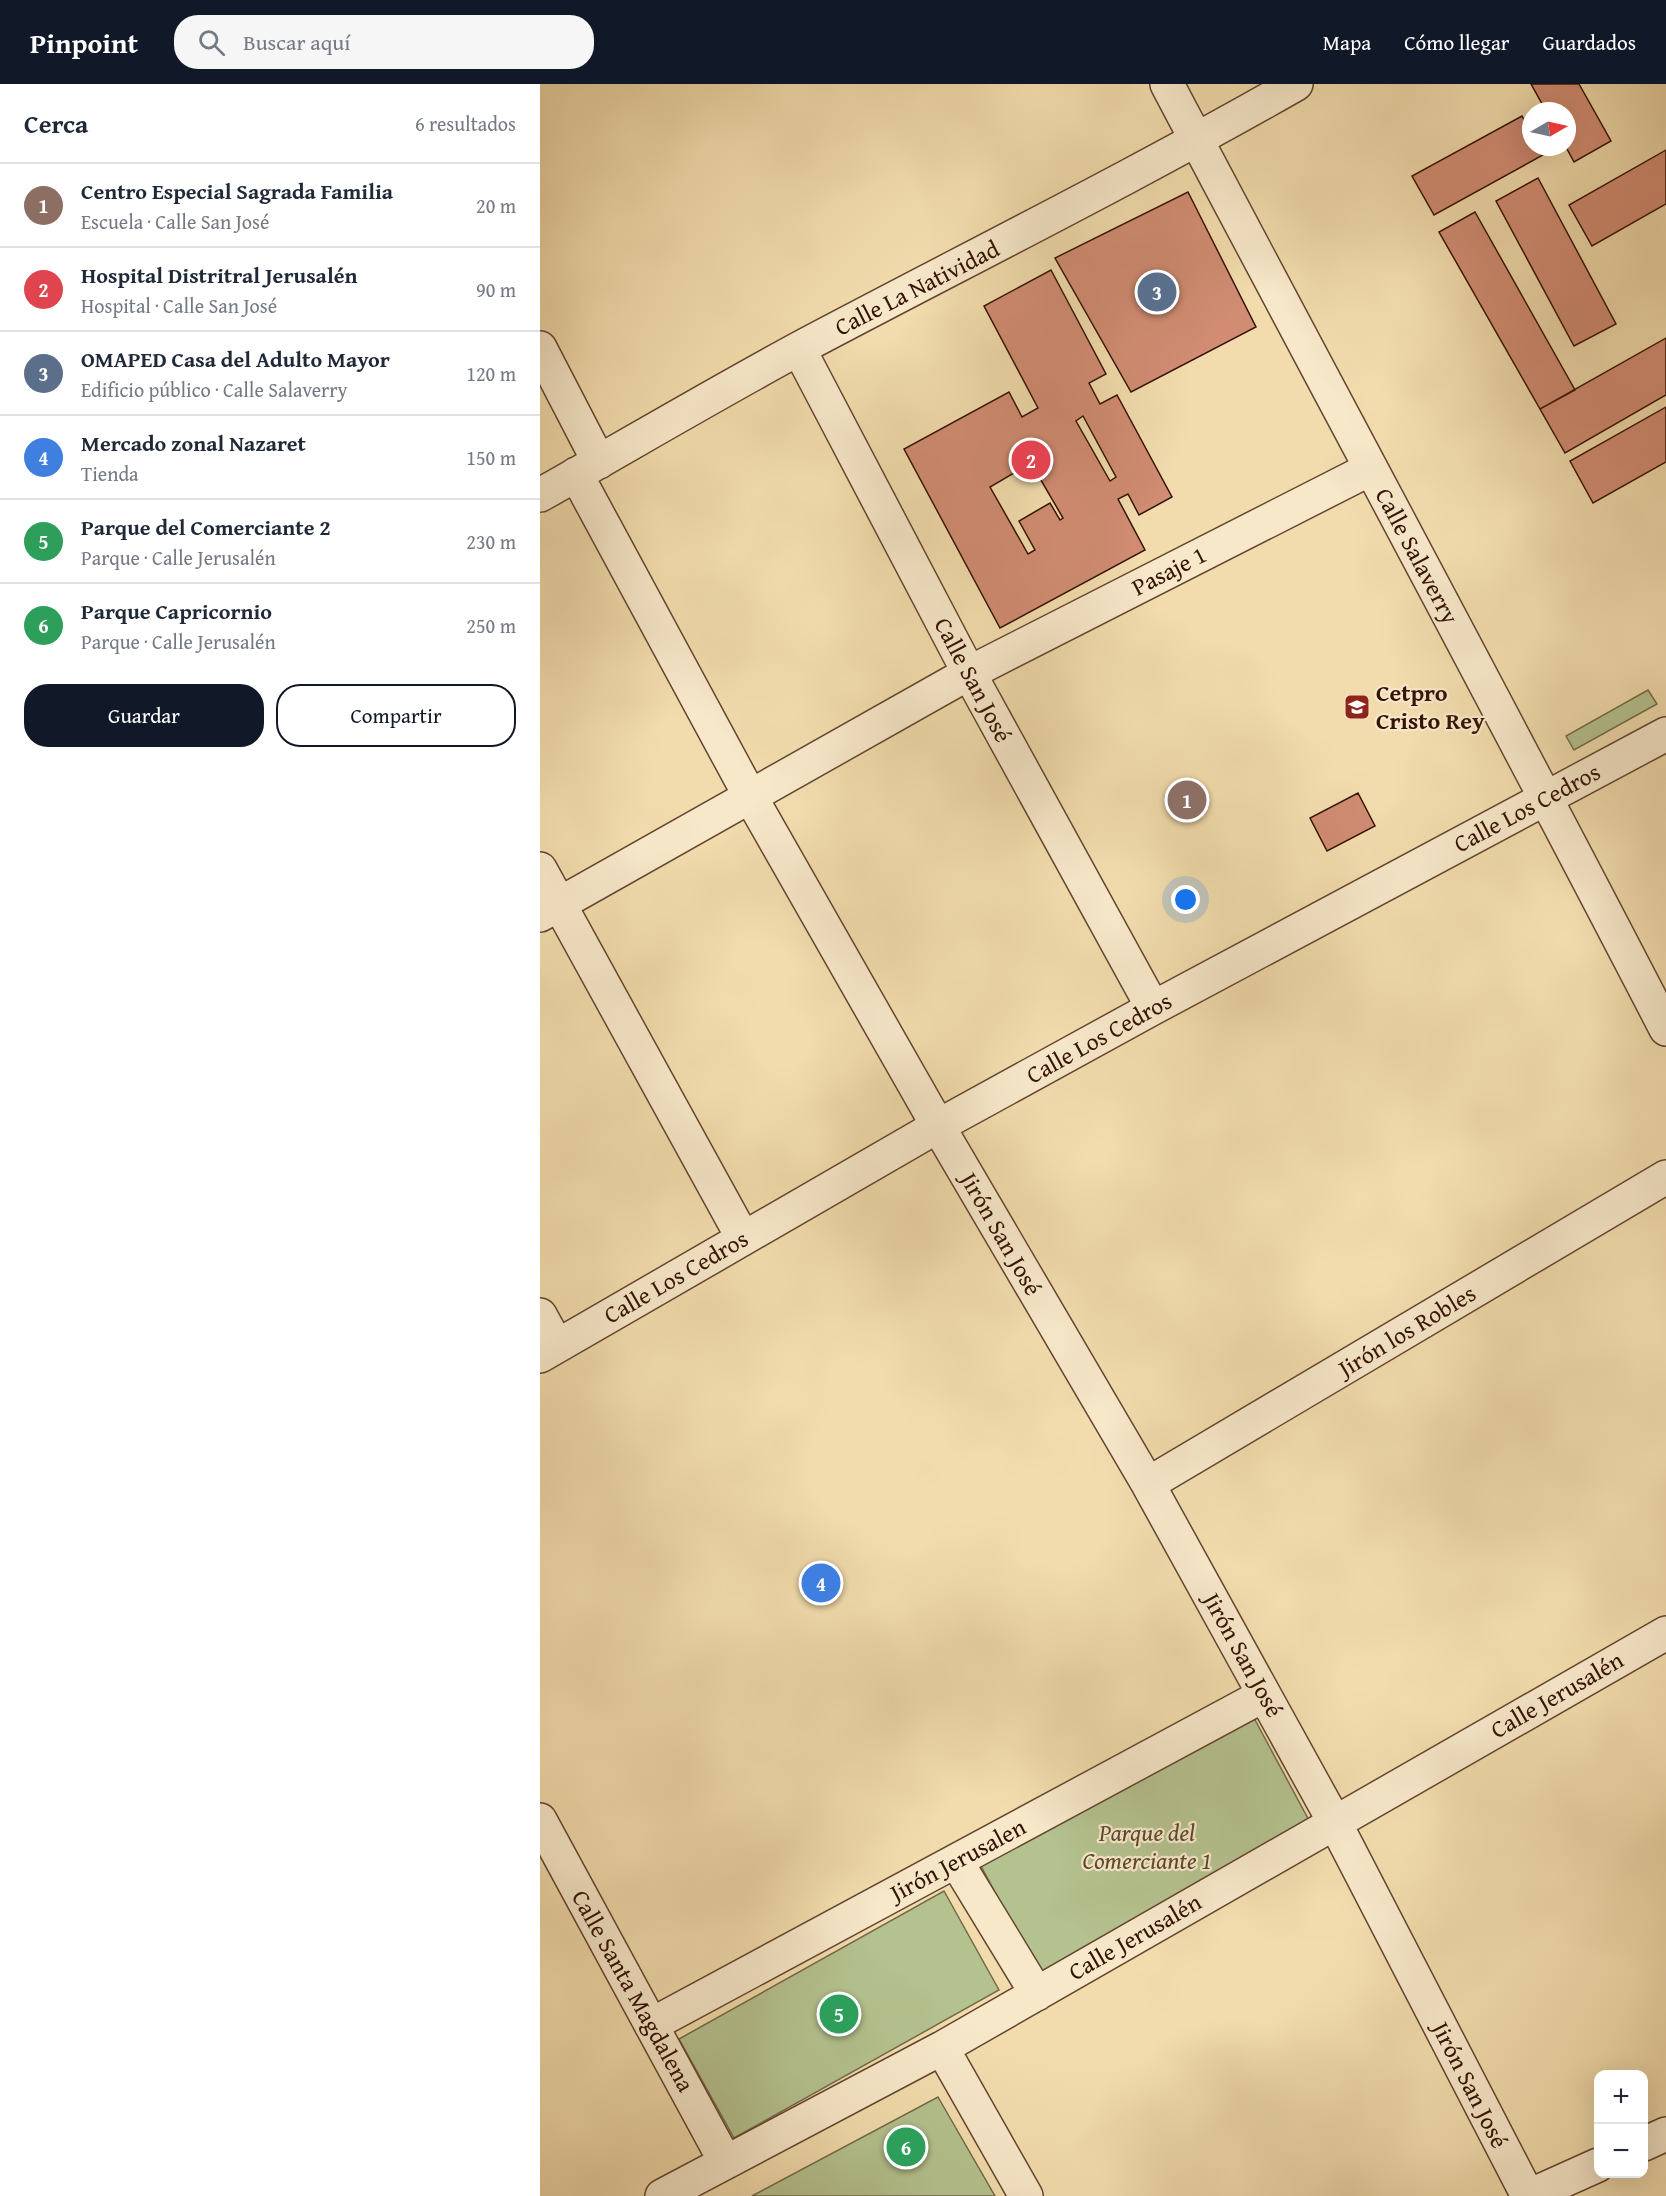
<!DOCTYPE html>
<html lang="es">
<head>
<meta charset="utf-8">
<style>
  :root { --surface:#fff; --page:#f6f6f7; --text:#1f2937; --muted:#747a83; --line:#e0e1e3; --accent:#111827 }
  body { margin:0; font-family:"Gentium Book Plus",serif; background:var(--page); color:var(--text) }
  .controls { position:absolute; right:18px; bottom:18px; display:grid; overflow:hidden; border-radius:12px; box-shadow:0 6px 24px #0002 }
  .controls button { width:54px; height:54px; display:grid; place-items:center; padding:0; border:0; border-bottom:2px solid var(--line); background:var(--surface); color:var(--text); font:30px sans-serif }
  .compass { position:absolute; left:982px; top:18px; width:54px; height:54px; border-radius:50%; background:var(--surface); box-shadow:0 6px 24px #0002; rotate:81deg }
  .you { position:absolute; left:646px; top:816px; width:21px; height:21px; margin:-15px; border:4px solid #fff; border-radius:50%; background:#1a73e8; box-shadow:0 0 0 9px #1a73e833 }
  .badge { display:grid; place-items:center; width:39px; height:39px; border-radius:50%; background:var(--accent); color:#fff; font-size:20px; font-weight:700 }
  .pin { position:absolute; translate:-50% -50%; border:3px solid #fff; box-shadow:0 2px 6px #0006 }
  .list { margin:0; padding:0; list-style:none }
  h2 { display:flex; justify-content:space-between; align-items:center; height:78px; margin:0; padding:0 24px; font-size:26px }
  h2 small { font-size:20px; font-weight:400; color:var(--muted) }
  .list li { display:grid; grid-template-columns:39px 1fr auto; gap:18px; align-items:center; box-sizing:border-box; height:84px; padding:0 24px; border-top:2px solid var(--line) }
  .list b { display:block; font-size:22px; white-space:nowrap }
  .list p { margin:0; font-size:20px; white-space:nowrap; color:var(--muted) }
  .list em { font-size:20px; font-style:normal; color:var(--muted) }
  .actions { display:flex; gap:12px; padding:18px 24px }
  .actions a { flex:1; padding:14px 0; border:2px solid var(--accent); border-radius:24px; text-align:center; font-size:21px; color:var(--accent) }
  .actions .main { background:var(--accent); color:#fff }
  .icon { flex:none; width:33px; height:33px; fill:none; stroke:currentColor; stroke-width:2; stroke-linecap:round; stroke-linejoin:round }
  .map { position:relative; flex:none; width:1126px; height:2112px; overflow:hidden }
  header { display:flex; align-items:center; gap:36px; box-sizing:border-box; height:84px; padding:0 30px; background:var(--accent); color:#fff }
  header strong { font-size:28px }
  nav { display:flex; gap:33px; margin-inline-start:auto; font-size:21px }
  .search { width:420px; height:54px; background:var(--page); display:flex; align-items:center; gap:15px; box-sizing:border-box; padding:0 21px; border-radius:24px; color:var(--muted); font-size:22px }
  main { display:flex }
  aside { flex:1; background:var(--surface) }
  .map>svg:first-child { display:block }
</style>
</head>
<body>
<header>
<strong>Pinpoint</strong>
<div class="search"><svg class="icon" aria-label="search" viewBox="0 0 24 24"><circle cx="10" cy="10" r="6"/><path d="M15 15l6 6"/></svg>Buscar aquí</div>
<nav><a>Mapa</a><a>Cómo llegar</a><a>Guardados</a></nav>
</header>
<main>
<aside>
<h2>Cerca<small>6 resultados</small></h2>
<ul class="list">
<li><span class="badge" style="background:#8d6e63">1</span><div><b>Centro Especial Sagrada Familia</b><p>Escuela · Calle San José</p></div><em>20 m</em></li>
<li><span class="badge" style="background:#e0444e">2</span><div><b>Hospital Distritral Jerusalén</b><p>Hospital · Calle San José</p></div><em>90 m</em></li>
<li><span class="badge" style="background:#5c6f8a">3</span><div><b>OMAPED Casa del Adulto Mayor</b><p>Edificio público · Calle Salaverry</p></div><em>120 m</em></li>
<li><span class="badge" style="background:#3f7fe0">4</span><div><b>Mercado zonal Nazaret</b><p>Tienda</p></div><em>150 m</em></li>
<li><span class="badge" style="background:#2e9e5b">5</span><div><b>Parque del Comerciante 2</b><p>Parque · Calle Jerusalén</p></div><em>230 m</em></li>
<li><span class="badge" style="background:#2e9e5b">6</span><div><b>Parque Capricornio</b><p>Parque · Calle Jerusalén</p></div><em>250 m</em></li>
</ul>
<div class="actions"><a class="main">Guardar</a><a>Compartir</a></div>
</aside>
<div class="map">
<svg width="1126" height="2112" viewBox="0 0 1126 2112">
  <rect width="100%" height="100%" fill="#f2dcad"/>
  <filter id="stains"><feTurbulence type="fractalNoise" baseFrequency=".00333" numOctaves="4"/><feColorMatrix values="0 0 0 0 .2 0 0 0 0 .09 0 0 0 0 .02 0 0 0 .5 -.17"/></filter>
  <radialGradient id="worn" r=".72"><stop offset=".6" stop-color="#630" stop-opacity="0"/><stop offset="1" stop-color="#630" stop-opacity=".3"/></radialGradient>
  <path fill="#b4c28f" stroke="#746a4a" stroke-width="1.5" d="M1108 606 1117 620 1034 666 1026 652Z
    M714 1634 772 1742 499 1891 441 1782Z
    M404 1807 459 1906 194 2054 139 1955Z
    M398 2013 455 2112H212Z"/>
  <path fill="#d18c73" stroke="#341305" stroke-width="1.5" fill-rule="evenodd" d="M991 0H1039L1071 57 1034 78 1026 63 1027 27H1006Z
    M982 32 991 49V63H999L1003 71 894 131 872 92Z
    M1126 66V120L1052 162 1029 121Z
    M998 94 1076 240 1034 262 956 117Z
    M648 108 716 243 591 308 515 174Z
    M935 128 1035 306 1000 325 899 148Z
    M511 186 566 290 549 299 560 320 577 311 632 413 599 431 588 410 578 415 605 466 460 544 364 365 469 308 482 333 498 324 444 222ZM543 332 576 393 570 397 536 337ZM491 379 523 434 520 436 510 419 479 437 495 466 488 470 450 403Z
    M1126 254V311L1025 369 1000 325Z
    M1126 323V378L1053 419 1030 377Z
    M818 709 835 742 787 767 770 734Z"/>
  <g fill="none" stroke-linecap="round" stroke-linejoin="round">
    <g stroke="#64452f" stroke-width="36">
      <path id="minor" d="M627 0C793 315 963 629 1126 945
        M0 264 59 378
        M259 265 429 589 613 924
        M36 390 210 712 398 1042 608 1400 795 1739 988 2112
        M0 411C87 362 173 311 260 264 426 176 593 93 756 0
        M0 785 203 1154
        M0 831 429 589 830 385
        M0 1231 17 1262
        M0 1272 398 1042 613 924 1126 650
        M608 1400 1126 1093
        M0 1736 185 2077
        M416 1777 497 1910
        M111 1941 724 1611
        M402 1964 486 2112
        M1104 2060 1126 2050
        M122 2112 402 1964 1126 1549
        M989 2112 1058 2081"/>
    </g>
    <use href="#minor" stroke="#f7e8ca" stroke-width="33"/>
  </g>
  <defs>
    <g id="university-square" transform="scale(1.35)"><rect x="-9" y="-9" width="18" height="18" rx="4" fill="#8f2418" stroke="#f7e8ca"/><path d="M0-5L7-2L0 1L-7-2ZM-4 1L0 2.5L4 1V4Q0 6-4 4Z" fill="#fff"/></g>
  </defs>
  <g fill-rule="evenodd">
    <use href="#university-square" x="817" y="623"/>
  </g>
  <g text-anchor="middle" stroke-width="4.5" stroke-linejoin="round" paint-order="stroke">
    <g font-size="24" fill="#341305" stroke="#f7e8ca">
      <text transform="translate(377 204) rotate(-27)" y="8">Calle La Natividad</text>
      <text transform="translate(877 472) rotate(62)" y="8">Calle Salaverry</text>
      <text transform="translate(629 487) rotate(-27)" y="8">Pasaje 1</text>
      <text transform="translate(433 596) rotate(62)" y="8">Calle San José</text>
      <text transform="translate(987 724) rotate(-28)" y="8">Calle Los Cedros</text>
      <text transform="translate(559 954) rotate(-29)" y="8">Calle Los Cedros</text>
      <text transform="translate(461 1150) rotate(60)" y="8">Jirón San José</text>
      <text transform="translate(136 1193) rotate(-30)" y="8">Calle Los Cedros</text>
      <text transform="translate(867 1247) rotate(-31)" y="8">Jirón los Robles</text>
      <text transform="translate(703 1571) rotate(61)" y="8">Jirón San José</text>
      <text transform="translate(1017 1611) rotate(-30)" y="8">Calle Jerusalén</text>
      <text transform="translate(418 1776) rotate(-28)" y="8">Jirón Jerusalen</text>
      <text transform="translate(595 1853) rotate(-30)" y="8">Calle Jerusalén</text>
      <text transform="translate(93 1907) rotate(61)" y="8">Calle Santa Magdalena</text>
      <text transform="translate(930 2001) rotate(63)" y="8">Jirón San José</text>
    </g>
    <g font-size="24" font-weight="bold" fill="#341305" stroke="#f7e8ca" text-anchor="start">
      <text x="836" y="617">Cetpro<tspan x="836" dy="28">Cristo Rey</tspan></text>
    </g>
    <g font-size="24" font-style="italic" fill="#5a482e" stroke="#f7e8ca">
      <text x="607" y="1757">Parque del<tspan x="607" dy="28">Comerciante 1</tspan></text>
    </g>
  </g>
  <rect width="100%" height="100%" filter="url(#stains)"/>
  <rect width="100%" height="100%" fill="url(#worn)"/>
</svg>
<div class="controls">
<button>+</button>
<button>−</button>
</div>
<svg class="compass" viewBox="-18 -18 36 36"><path d="M0-13l5 13h-10z" fill="#e53935"/><path d="M0 13l5-13h-10z" fill="#747a83"/></svg>
<div class="you"></div>
<div class="pin badge" style="left:647px;top:716px;background:#8d6e63">1</div>
<div class="pin badge" style="left:491px;top:376px;background:#e0444e">2</div>
<div class="pin badge" style="left:617px;top:208px;background:#5c6f8a">3</div>
<div class="pin badge" style="left:281px;top:1499px;background:#3f7fe0">4</div>
<div class="pin badge" style="left:299px;top:1930px;background:#2e9e5b">5</div>
<div class="pin badge" style="left:366px;top:2063px;background:#2e9e5b">6</div>
</div>
</main>
</body>
</html>
